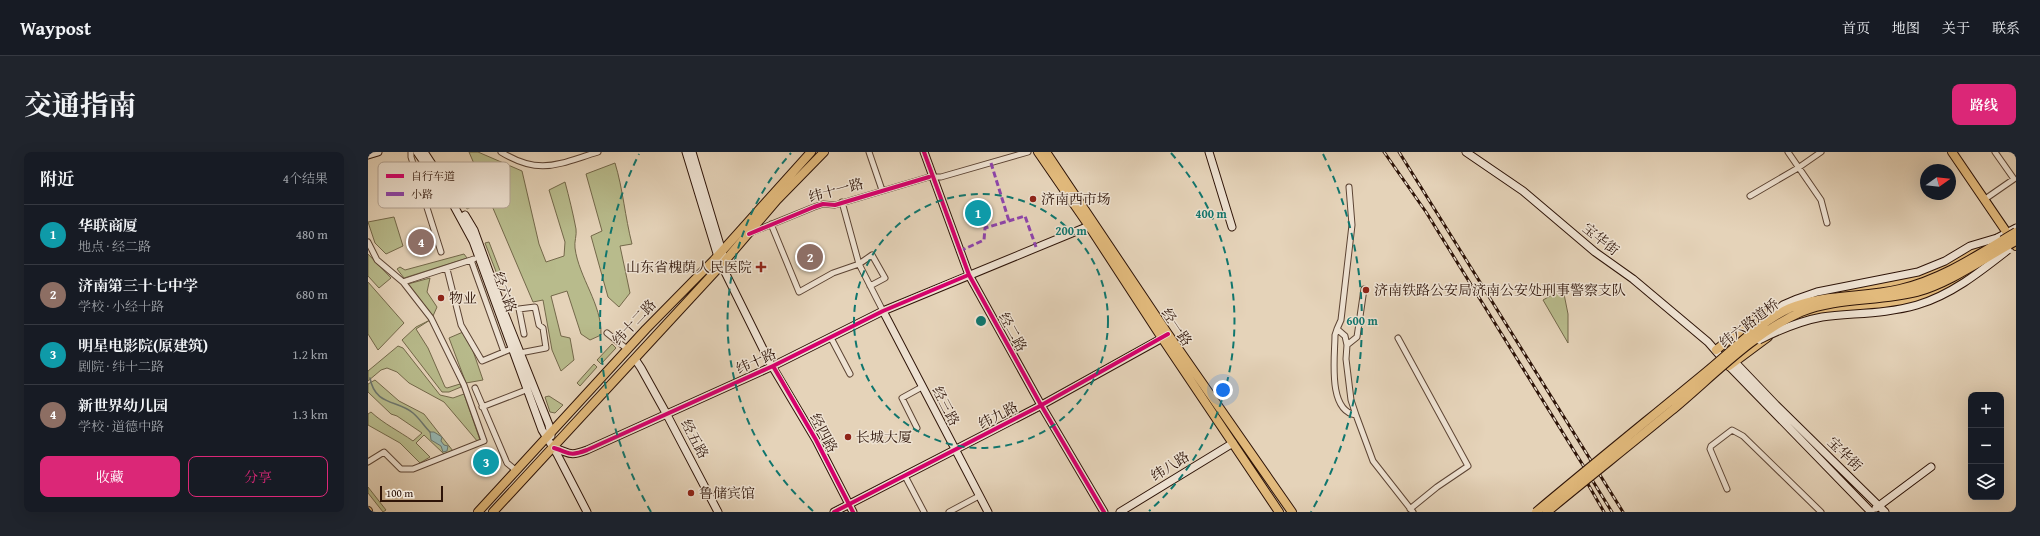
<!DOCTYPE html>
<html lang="zh">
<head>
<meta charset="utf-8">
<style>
  :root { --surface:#171b24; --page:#20242c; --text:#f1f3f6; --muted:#9ea1a6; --line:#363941; --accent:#db2777 }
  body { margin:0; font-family:"Gentium Book Plus","Noto Serif SC",serif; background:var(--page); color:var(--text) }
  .controls { position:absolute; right:12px; bottom:12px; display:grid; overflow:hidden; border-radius:8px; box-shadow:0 4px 16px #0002 }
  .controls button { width:36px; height:36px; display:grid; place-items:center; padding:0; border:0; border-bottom:1px solid var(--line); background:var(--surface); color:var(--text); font:20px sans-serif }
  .compass { position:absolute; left:1552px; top:12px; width:36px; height:36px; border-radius:50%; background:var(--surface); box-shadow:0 4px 16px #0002; rotate:75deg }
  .scale { position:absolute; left:12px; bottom:10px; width:63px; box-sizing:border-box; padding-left:4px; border:2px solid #2e1408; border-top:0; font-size:11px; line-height:14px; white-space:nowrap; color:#2e1408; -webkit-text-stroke:3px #eee2d2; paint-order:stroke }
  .you { position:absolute; left:855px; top:238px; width:14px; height:14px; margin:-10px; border:3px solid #fff; border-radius:50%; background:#1a73e8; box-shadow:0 0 0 6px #1a73e833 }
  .badge { display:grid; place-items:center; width:26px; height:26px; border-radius:50%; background:var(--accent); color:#fff; font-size:13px; font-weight:700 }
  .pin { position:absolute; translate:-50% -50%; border:2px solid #fff; box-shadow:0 1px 4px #0006 }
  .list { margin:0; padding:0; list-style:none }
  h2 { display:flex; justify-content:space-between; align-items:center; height:52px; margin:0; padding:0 16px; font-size:17px }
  h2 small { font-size:13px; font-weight:400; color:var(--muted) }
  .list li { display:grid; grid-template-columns:26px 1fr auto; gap:12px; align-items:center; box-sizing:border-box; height:60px; padding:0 16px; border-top:1px solid var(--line) }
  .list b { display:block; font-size:15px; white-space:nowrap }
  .list p { margin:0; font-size:13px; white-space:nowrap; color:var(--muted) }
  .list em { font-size:13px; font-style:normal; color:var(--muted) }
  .actions { display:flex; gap:8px; padding:12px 16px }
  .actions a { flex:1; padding:9px 0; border:1px solid var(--accent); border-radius:8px; text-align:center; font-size:14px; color:var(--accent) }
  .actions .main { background:var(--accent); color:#fff }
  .icon { flex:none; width:22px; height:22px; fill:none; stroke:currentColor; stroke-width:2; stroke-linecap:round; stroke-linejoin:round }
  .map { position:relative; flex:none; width:1648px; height:360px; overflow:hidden; border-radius:8px }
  header { display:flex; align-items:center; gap:24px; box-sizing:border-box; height:56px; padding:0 20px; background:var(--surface); border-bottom:1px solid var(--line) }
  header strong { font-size:19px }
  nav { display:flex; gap:22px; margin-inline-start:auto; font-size:14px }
  .intro { display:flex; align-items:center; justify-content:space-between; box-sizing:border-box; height:96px; padding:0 24px }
  h1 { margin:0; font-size:28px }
  .button { padding:10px 18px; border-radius:8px; background:var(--accent); color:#fff; font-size:14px; font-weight:700 }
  main { display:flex; gap:24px; padding:0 24px }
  aside { flex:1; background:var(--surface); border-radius:8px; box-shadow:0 4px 16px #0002 }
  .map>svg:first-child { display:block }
</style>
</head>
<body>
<header>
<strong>Waypost</strong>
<nav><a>首页</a><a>地图</a><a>关于</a><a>联系</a></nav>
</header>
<div class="intro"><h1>交通指南</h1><a class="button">路线</a></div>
<main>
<aside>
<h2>附近<small>4个结果</small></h2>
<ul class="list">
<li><span class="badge" style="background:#0f9aa8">1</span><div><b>华联商厦</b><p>地点 · 经二路</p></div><em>480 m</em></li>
<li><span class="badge" style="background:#8d6e63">2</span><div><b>济南第三十七中学</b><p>学校 · 小经十路</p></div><em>680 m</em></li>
<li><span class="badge" style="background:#0f9aa8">3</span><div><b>明星电影院(原建筑)</b><p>剧院 · 纬十二路</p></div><em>1.2 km</em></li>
<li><span class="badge" style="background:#8d6e63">4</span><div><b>新世界幼儿园</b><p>学校 · 道德中路</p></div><em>1.3 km</em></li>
</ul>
<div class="actions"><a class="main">收藏</a><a>分享</a></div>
</aside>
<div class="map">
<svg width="1648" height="360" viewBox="0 0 1648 360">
  <rect width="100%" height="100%" fill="#e5d3b9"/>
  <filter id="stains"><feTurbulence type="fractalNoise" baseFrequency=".005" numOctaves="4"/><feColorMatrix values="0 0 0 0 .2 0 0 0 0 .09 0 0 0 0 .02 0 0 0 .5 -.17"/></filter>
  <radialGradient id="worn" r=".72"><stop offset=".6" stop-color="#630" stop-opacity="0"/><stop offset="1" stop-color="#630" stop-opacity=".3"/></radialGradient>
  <path fill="#b8bb8c" stroke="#73684a" d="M101 0H110L154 19 171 92 178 110 196 104 197 90 181 38 197 30C201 45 205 61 208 77 209 83 206 90 207 96 211 126 234 152 233 183L222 188 213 182 199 139 183 144 193 184 202 186 206 208 193 219 184 198 175 148 165 150Z
    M247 11C255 37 257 65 264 92L252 94 262 141 251 155 240 145 223 84 234 79 218 22Z
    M76 13 103 55 99 57 73 15Z
    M26 65 35 94 18 102 7 91 0 70Z
    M121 90 136 129 132 130 117 91Z
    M0 102 23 126 11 136 0 124Z
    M96 102 99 106 36 126 29 117 32 115 37 118Z
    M62 126 59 140 69 155 65 164 40 132Z
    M0 130 36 171 10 198 0 182Z
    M1195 137 1200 162V191L1175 148Z
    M62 168 48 177 60 196 77 235 79 236 92 232 93 235 81 240H74L34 188 48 175Z
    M95 180 104 196 115 228 98 231 81 186Z
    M244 192 248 196 233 212 229 208Z
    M30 194 35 196 72 243 85 246 96 242 112 288 110 290 76 250 41 231 29 220 19 216 13 218 0 229V219Z
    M226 212 229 215 212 234 209 231Z
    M7 228 31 249 56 262 85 299 76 302 56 283 48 291 62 305 52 311 32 291 0 273V262L3 260C16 272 31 279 45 289L54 281 29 264 23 262 0 240V232Z
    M181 244 195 253 187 261 182 260 177 245Z
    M0 335 18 358 15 360 0 341Z"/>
  <path fill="#96b7b2" stroke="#6c766e" d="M62 280H66L74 285 73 289 76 293 80 294 79 299 75 300 73 294 63 288Z"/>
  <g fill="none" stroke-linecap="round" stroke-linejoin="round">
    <path stroke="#6c766e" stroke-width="1.5" d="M2 226C7 254 30 248 45 261 52 267 56 274 62 280"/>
    <g stroke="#5c4434" stroke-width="7">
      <path id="street" d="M43 0V5L73 100
        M133 0C172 24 190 12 230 0
        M501 0 514 38
        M1420 0 1453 48 1459 71
        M981 35 984 73 973 168 969 177 977 184 979 193 978 207 983 248 988 263
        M1382 44 1430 16 1453 0
        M1620 45 1646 27 1627 0
        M474 50 491 112 515 159
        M403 72 431 140 465 121 491 112 504 103 517 126 502 134
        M382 81 446 55 455 52 467 53 561 25H573L660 0
        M0 90 9 108 35 130 63 166 96 233 116 289 45 317H33L16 300 0 310
        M103 108 136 200
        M79 117 93 173 114 209 143 197
        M35 130 106 107
        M969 177 967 183C967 204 959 259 988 263L1005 309 1045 360
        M239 181 259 197
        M463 186 482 222
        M1030 186 1100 314 1069 335 1042 357
        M979 193 989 185 996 137
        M152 201 178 196 175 176 171 173 167 155 151 157 156 182
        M107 236 139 311 145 316 147 321
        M114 255 158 238
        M549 276 534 246 554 235
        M537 324 556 360
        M1359 337 1342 297 1343 294 1364 278 1375 284 1453 360
        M581 360 611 344"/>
    </g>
    <g stroke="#2e1408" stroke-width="9">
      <path id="secondary" d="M49 0 86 54 105 89 174 278 189 302 219 360
        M56 0 75 29
        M318 0 351 108 401 209 448 288 485 360
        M324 0 355 103
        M556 0 601 123 673 253 736 360
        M841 0 864 75
        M1098 0 1155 39 1227 100 1265 127 1340 190 1361 214 1503 360
        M0 3 10 0
        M97 63 106 78 135 158 181 273 183 284
        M1629 86 1648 76
        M515 159 620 360
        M267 207 273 216 298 261 350 360
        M1364 207 1408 253 1517 360
        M186 296C203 301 200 305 219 298L405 214 515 159 721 74
        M1508 356 1563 315
        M466 360 670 255 798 184
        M752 360 865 291"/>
    </g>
    <g stroke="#2e1408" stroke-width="10">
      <path id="primary" d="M670 0 721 74 794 186 911 360
        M678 0 800 182 924 360
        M1584 0 1648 94
        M1439 146 1560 124 1576 118 1626 88
        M1413 176C1446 152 1508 157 1547 146 1573 139 1596 125 1619 111
        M1348 198 1391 164 1408 157
        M1361 214 1400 185
        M0 359V360
        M110 360 278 177 346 108 443 0
        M125 360 356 110 409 48 456 0"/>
    </g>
    <use href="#street" stroke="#eee2d2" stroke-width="5"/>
    <use href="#secondary" stroke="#eee2d2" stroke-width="7"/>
    <use href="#primary" stroke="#e2ba7c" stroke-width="8"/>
    <g stroke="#2e1408" stroke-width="3">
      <path id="rail" d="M1016 0 1058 60 1244 360
        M1031 0 1255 360
        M1217 327 1236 360"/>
    </g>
    <use href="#rail" stroke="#eee2d2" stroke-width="1.5" stroke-dasharray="4.5" stroke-linecap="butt"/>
    <g stroke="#2e1408" stroke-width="9" stroke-linecap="butt">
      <path id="secondary-bridge" d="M1393 170 1415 153 1429 147 1449 140 1550 120 1577 109 1602 94 1629 86
        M1391 188C1411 178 1432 169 1454 165 1485 161 1518 162 1549 153 1583 143 1612 120 1640 98"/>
    </g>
    <g stroke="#2e1408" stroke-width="10" stroke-linecap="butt">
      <path id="primary-bridge" d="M1168 360C1224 313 1281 267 1338 220 1364 199 1391 170 1422 156 1458 141 1495 146 1532 137 1575 127 1611 102 1648 80
        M1179 360C1220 326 1262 293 1303 259 1343 226 1385 181 1433 160 1469 145 1511 150 1549 140 1584 130 1616 106 1648 89"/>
    </g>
    <use href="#secondary-bridge" stroke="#eee2d2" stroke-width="7"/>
    <use href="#primary-bridge" stroke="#e2ba7c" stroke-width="8"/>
    <path stroke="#8e44ad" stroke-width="3" stroke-dasharray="6 3" stroke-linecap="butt" d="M623 11 641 69
      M592 99 616 88 617 76 657 64 668 95"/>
    <g stroke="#eee2d2" stroke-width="6">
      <path id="cycleway" d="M556 0 601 123 673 253 736 360
        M381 82 446 55 455 52 467 53 561 25
        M405 214 448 288 485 360
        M186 296C203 301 200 305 219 298L405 214 515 159 598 124
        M466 360 670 255 800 182"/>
    </g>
    <use href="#cycleway" stroke="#d6006c" stroke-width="4"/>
  </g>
  <g fill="none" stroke="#0f766e" stroke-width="2" stroke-dasharray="7 5">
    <circle cx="613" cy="169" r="127"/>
    <path d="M445 359A254 254 0 0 1 423 1M803 1A254 254 0 0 1 781 359"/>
    <path d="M283 360A381 381 0 0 1 271 2M955 2A381 381 0 0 1 943 360"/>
  </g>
  <g fill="#8f2418" stroke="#eee2d2" stroke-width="1.5">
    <circle cx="665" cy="47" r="4"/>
    <path d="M391 109h4v4h4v4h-4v4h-4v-4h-4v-4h4z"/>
    <circle cx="998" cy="138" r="4"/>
    <circle cx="73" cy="146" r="4"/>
    <circle cx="480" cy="285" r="4"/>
    <circle cx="323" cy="341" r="4"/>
  </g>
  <g text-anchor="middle" stroke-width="3" stroke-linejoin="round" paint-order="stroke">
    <g font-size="14" fill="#2e1408" stroke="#eee2d2">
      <text transform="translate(468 38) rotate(-15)" y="5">纬十一路</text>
      <text transform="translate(1233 87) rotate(39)" y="5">宝华街</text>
      <text transform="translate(137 140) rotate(70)" y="5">经六路</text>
      <text transform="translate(266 170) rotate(-47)" y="5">纬十二路</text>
      <text transform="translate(1381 171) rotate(-37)" y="5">纬六路道桥</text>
      <text transform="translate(809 175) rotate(56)" y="5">经一路</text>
      <text transform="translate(645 180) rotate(61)" y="5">经二路</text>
      <text transform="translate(388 209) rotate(-24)" y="5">纬十路</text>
      <text transform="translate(578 254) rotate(63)" y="5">经三路</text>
      <text transform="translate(630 263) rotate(-27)" y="5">纬九路</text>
      <text transform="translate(456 281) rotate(62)" y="5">经四路</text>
      <text transform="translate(327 287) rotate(62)" y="5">经五路</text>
      <text transform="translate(1477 302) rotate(44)" y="5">宝华街</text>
      <text transform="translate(802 314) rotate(-32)" y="5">纬八路</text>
    </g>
    <g font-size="14" fill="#2e1408" stroke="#eee2d2" text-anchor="start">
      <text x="673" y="52">济南西市场</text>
      <text x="384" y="120" text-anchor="end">山东省槐荫人民医院</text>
      <text x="1006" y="143">济南铁路公安局济南公安处刑事警察支队</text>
      <text x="81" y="151">物业</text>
      <text x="488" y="290">长城大厦</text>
      <text x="331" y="346">鲁储宾馆</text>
    </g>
  </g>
  <rect x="10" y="10" width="132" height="46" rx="6" fill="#eee2d2" stroke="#b4a495" stroke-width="1"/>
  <rect x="18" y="22" width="18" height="4" fill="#d6006c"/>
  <rect x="18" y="40" width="18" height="4" fill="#8e44ad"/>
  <g font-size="11" fill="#2e1408">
    <text x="43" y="28">自行车道</text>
    <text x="43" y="46">小路</text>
  </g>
  <circle cx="613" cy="169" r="6" fill="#0f766e" stroke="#eee2d2" stroke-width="2"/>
  <g font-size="12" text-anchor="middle" font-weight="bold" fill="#0f766e" stroke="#eee2d2" stroke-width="3" stroke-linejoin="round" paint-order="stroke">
    <text x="843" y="66">400 m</text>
    <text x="703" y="83">200 m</text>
    <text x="994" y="173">600 m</text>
  </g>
  <rect width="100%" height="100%" filter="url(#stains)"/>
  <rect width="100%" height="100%" fill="url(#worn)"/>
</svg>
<div class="controls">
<button>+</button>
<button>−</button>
<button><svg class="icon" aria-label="layers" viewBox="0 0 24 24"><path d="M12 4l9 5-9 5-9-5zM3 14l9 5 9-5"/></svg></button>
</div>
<svg class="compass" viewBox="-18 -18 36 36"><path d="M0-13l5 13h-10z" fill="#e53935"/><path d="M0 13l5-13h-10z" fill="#9ea1a6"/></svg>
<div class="scale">100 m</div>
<div class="you"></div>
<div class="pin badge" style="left:610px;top:61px;background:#0f9aa8">1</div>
<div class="pin badge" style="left:442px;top:105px;background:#8d6e63">2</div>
<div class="pin badge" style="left:118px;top:310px;background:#0f9aa8">3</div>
<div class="pin badge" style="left:53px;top:90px;background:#8d6e63">4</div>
</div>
</main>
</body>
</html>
